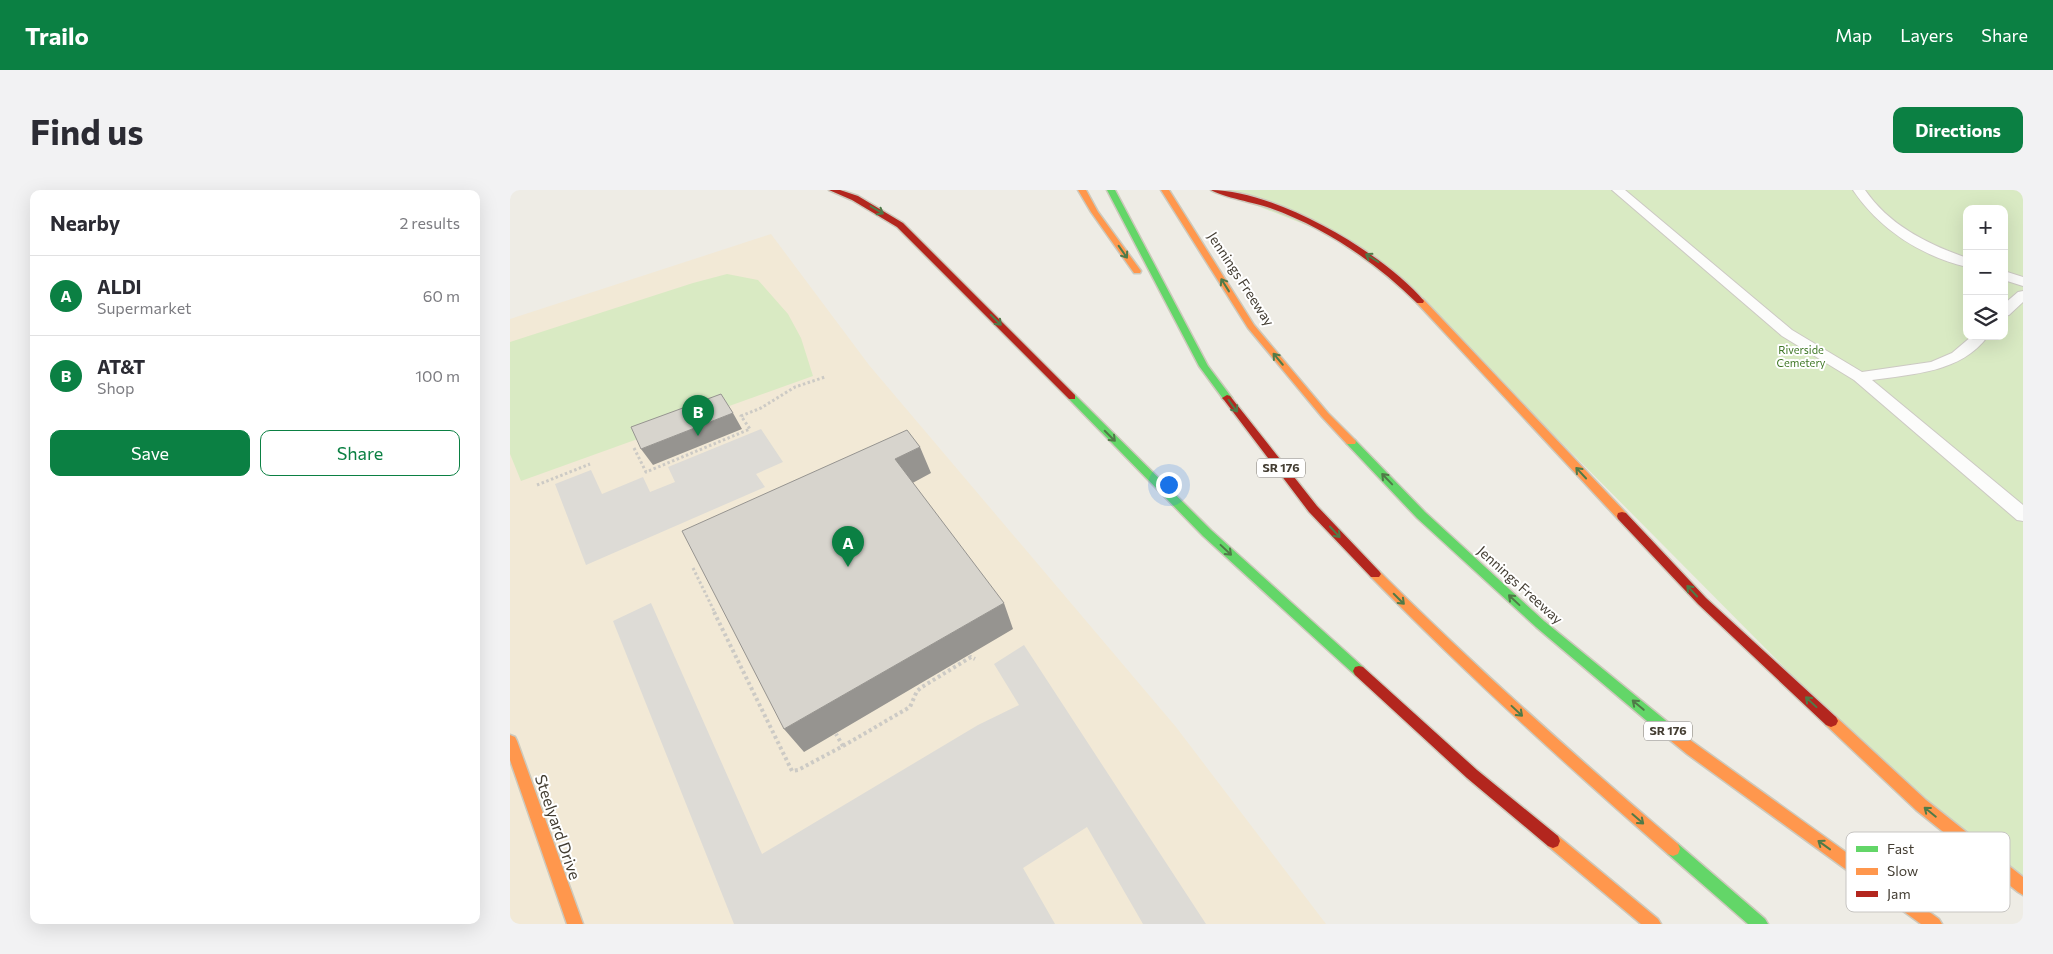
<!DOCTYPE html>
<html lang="en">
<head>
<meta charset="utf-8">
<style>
  :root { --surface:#fff; --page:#f2f2f3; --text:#2b2b33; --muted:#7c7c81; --line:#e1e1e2; --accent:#0b8043 }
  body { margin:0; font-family:Commissioner,sans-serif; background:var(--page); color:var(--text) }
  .controls { position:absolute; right:15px; top:15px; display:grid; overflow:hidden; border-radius:10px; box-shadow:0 5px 20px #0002 }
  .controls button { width:45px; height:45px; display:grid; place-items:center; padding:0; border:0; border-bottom:1px solid var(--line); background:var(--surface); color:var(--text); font:25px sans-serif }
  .you { position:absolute; left:658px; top:294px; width:18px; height:18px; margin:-12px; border:4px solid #fff; border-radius:50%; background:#1a73e8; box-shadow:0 0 0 8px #1a73e833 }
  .badge { display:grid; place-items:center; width:32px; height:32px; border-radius:50%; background:var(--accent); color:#fff; font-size:16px; font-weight:700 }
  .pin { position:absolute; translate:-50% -41px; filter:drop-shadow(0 1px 2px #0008) }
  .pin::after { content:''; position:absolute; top:26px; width:18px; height:15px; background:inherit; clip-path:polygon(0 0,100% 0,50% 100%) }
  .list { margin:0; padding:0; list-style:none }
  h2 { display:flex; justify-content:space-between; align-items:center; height:65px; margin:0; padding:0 20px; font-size:21px }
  h2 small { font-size:16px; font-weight:400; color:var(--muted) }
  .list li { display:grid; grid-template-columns:32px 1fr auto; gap:15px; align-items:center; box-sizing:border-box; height:80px; padding:0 20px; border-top:1px solid var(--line) }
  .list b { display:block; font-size:19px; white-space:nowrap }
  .list p { margin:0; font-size:16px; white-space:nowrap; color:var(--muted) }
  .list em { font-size:16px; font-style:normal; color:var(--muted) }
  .actions { display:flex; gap:10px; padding:15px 20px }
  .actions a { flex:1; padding:11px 0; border:1px solid var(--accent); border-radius:10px; text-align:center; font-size:18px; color:var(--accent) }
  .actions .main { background:var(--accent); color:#fff }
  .icon { flex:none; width:28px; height:28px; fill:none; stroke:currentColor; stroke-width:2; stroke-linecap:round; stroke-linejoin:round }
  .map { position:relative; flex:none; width:1513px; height:734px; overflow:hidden; border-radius:10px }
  header { display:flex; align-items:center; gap:30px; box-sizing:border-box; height:70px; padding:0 25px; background:var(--accent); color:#fff }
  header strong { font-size:24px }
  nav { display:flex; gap:28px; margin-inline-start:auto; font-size:18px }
  .intro { display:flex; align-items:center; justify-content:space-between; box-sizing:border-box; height:120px; padding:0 30px }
  h1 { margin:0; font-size:35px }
  .button { padding:12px 22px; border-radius:10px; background:var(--accent); color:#fff; font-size:18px; font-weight:700 }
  main { display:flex; gap:30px; padding:0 30px }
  aside { flex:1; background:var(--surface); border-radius:10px; box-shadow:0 5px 20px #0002 }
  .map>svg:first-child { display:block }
</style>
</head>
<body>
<header>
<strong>Trailo</strong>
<nav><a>Map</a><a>Layers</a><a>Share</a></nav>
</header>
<div class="intro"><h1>Find us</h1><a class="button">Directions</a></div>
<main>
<aside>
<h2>Nearby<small>2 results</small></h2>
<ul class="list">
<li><span class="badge">A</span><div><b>ALDI</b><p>Supermarket</p></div><em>60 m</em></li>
<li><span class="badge">B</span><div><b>AT&amp;T</b><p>Shop</p></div><em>100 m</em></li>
</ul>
<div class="actions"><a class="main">Save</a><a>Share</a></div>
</aside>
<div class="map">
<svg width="1513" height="734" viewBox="0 0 1513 734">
  <rect width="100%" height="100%" fill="#eeece5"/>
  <path fill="#f2e9d6" d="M261 44 359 175 666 537 816 734H0V129Z"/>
  <path fill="#d9eac3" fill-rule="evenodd" d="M707 0H1513V697L1411 615 899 99 834 50ZM1457 19H1494V146H1457Z
    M217 84 248 90 278 124 291 148 303 186 11 291 0 264V152L183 93Z"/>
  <path fill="#dddbd6" d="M251 239 273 272 246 284 255 297 76 375 45 294 81 280 92 304 133 287 140 302 165 292 158 277Z
    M141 413 252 664 468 535 509 515 484 474 514 455 696 734H633L577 637 513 678 545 734H224L103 431Z"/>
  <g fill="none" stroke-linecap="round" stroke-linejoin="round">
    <g stroke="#ccc9c3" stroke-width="2">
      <path id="lane" d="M1102 0H1115L1282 140 1352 182 1421 172 1442 163 1462 146H1478C1451 183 1402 184 1362 190L1513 315V331L1507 330 1344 190 1272 146Z
        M1343 0H1355C1379 35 1417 54 1457 68V77C1411 66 1369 39 1343 0Z
        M1494 81 1513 87V96L1494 90Z
        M1513 101V112L1499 125 1494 126V114L1508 102Z"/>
    </g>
    <g stroke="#cdc9bc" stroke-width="3">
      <path id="fast" d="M597 0H605L698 176 722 208 720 210H714L689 176Z
        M562 204 565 205 701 340 853 477 855 481 853 485 849 486 845 485 693 346 559 209V205Z
        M841 249 845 250 915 322 1034 431 1160 534 1162 538 1160 542 1155 544 1150 542 1026 437 907 328 837 254 836 252 837 250Z
        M1163 652 1168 654 1255 729 1258 734H1238L1158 664 1156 659 1158 654Z"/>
    </g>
    <g stroke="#cdc9bc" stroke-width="3">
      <path id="slow" d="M568 0H576L588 22 631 81 630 83H624L581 22Z
        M651 0H659L744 135 818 223 845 250 846 252 845 254H837L812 227 738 138Z
        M907 109H913L1116 323 1117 326 1116 329H1108L907 113Z
        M865 380 869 381C965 477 1065 566 1168 654L1170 659 1168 664 1163 666 1158 664C1056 575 956 484 861 387L859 384 861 381Z
        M1321 525 1326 527 1416 610 1513 687V705L1508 702 1406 620 1316 535 1314 531 1316 527Z
        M1155 532 1429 729 1432 734H1411L1177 564 1150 542 1148 538 1150 534Z
        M0 545 5 547 7 551 73 734H57L0 570Z
        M1043 644 1048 646 1148 729 1151 734H1131L1038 656 1036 651 1038 646Z"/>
    </g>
    <g stroke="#cdc9bc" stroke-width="3">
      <path id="jam" d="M319 0H330L348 6 393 33 565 205V209H559L387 37 342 10Z
        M701 0C765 0 874 63 914 111L913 113H907C864 71 816 38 760 18 746 13 712 7 701 0Z
        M717 205 720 206 807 316 869 381 871 384 869 387H861L799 322 714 210 712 208Z
        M1112 322 1116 323 1196 408 1326 527 1328 531 1326 535 1321 537 1316 535 1188 414 1108 329 1107 326 1108 323Z
        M849 476 853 477 967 580 1048 646 1050 651 1048 656 1043 658 1038 656 957 588 845 485 843 481 845 477Z"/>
    </g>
    <path stroke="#cccac5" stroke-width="3" stroke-dasharray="2.5 2.5" stroke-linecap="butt" d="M124 258 136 282 240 239 231 226 251 218 285 197 315 187
      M27 295 80 274
      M183 378 205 423"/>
    <path stroke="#cccac5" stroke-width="4" stroke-dasharray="3 3" stroke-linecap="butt" d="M204 422 282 581 288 580 333 556 326 544
      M333 556 400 517 407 501 412 497 461 467 465 469"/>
    <use href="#lane" fill="#fcfcfb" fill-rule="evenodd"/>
    <use href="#fast" fill="#63d668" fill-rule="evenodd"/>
    <use href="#slow" fill="#ff974d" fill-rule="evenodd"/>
    <use href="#jam" fill="#b3261e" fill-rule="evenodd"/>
  </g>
  <path fill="#969490" d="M223 223 232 239 143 275 131 259Z
    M410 257 421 283 397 296 385 269Z
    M494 413 503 439 294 562 274 539Z"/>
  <path fill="#d7d4cd" stroke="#969490" d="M211 204 223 223 131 259 121 237Z
    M397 240 410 257 385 269 494 413 274 539 172 341Z"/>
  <defs><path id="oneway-shaft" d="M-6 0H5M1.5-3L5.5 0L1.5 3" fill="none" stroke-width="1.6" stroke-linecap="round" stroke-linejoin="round" transform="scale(1.25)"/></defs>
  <g stroke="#507a48">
    <use href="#oneway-shaft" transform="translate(367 20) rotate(31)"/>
    <use href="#oneway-shaft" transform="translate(613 62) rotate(55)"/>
    <use href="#oneway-shaft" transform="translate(862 68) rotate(-148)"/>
    <use href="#oneway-shaft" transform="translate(715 95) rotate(-122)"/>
    <use href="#oneway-shaft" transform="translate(486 130) rotate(45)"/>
    <use href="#oneway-shaft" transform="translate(768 169) rotate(-130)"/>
    <use href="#oneway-shaft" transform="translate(723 216) rotate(54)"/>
    <use href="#oneway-shaft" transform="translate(600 246) rotate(45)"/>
    <use href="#oneway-shaft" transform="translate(1071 283) rotate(-133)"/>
    <use href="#oneway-shaft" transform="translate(877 289) rotate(-134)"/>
    <use href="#oneway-shaft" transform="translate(825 342) rotate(47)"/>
    <use href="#oneway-shaft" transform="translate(716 360) rotate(43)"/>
    <use href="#oneway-shaft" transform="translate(1182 401) rotate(-133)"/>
    <use href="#oneway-shaft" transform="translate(889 409) rotate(45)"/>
    <use href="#oneway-shaft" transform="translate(1004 410) rotate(-137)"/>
    <use href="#oneway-shaft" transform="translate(1301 512) rotate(-137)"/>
    <use href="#oneway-shaft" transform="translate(1128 515) rotate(-140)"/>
    <use href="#oneway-shaft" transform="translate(1007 521) rotate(43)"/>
    <use href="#oneway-shaft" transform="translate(1420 622) rotate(-141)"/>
    <use href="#oneway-shaft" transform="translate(1128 629) rotate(41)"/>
    <use href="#oneway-shaft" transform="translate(1314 655) rotate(-144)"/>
  </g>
  <g text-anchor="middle" stroke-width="4" stroke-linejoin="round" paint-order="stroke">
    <g font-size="11" fill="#3e7624" stroke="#fff">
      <text x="1291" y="164">Riverside<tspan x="1291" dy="13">Cemetery</tspan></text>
    </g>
    <g fill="#fff" stroke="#7b7770" stroke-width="1">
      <rect x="747" y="268.5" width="48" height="19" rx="4"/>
      <rect x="1134" y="531.5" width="48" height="19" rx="4"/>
    </g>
    <g font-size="12" font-weight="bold" fill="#433d32">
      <text x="771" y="282">SR 176</text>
      <text x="1158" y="545">SR 176</text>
    </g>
    <g font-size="14" fill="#433d32" stroke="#fff">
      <text transform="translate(731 89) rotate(57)" y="5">Jennings Freeway</text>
      <text transform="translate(1010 395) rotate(42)" y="5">Jennings Freeway</text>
    </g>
    <g font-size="16" fill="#433d32" stroke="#fff">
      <text transform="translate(48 637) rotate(71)" y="6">Steelyard Drive</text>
    </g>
  </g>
  <rect x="1336" y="642" width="164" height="80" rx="8" fill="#fff" stroke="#c7c5c2" stroke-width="1"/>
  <rect x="1346" y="656" width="22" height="6" fill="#63d668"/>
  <rect x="1346" y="678" width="22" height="7" fill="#ff974d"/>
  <rect x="1346" y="701" width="22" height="6" fill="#b3261e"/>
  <g font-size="14" fill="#433d32">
    <text x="1377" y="664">Fast</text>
    <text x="1377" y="686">Slow</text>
    <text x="1377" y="709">Jam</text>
  </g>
</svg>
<div class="controls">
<button>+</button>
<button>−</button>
<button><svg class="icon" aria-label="layers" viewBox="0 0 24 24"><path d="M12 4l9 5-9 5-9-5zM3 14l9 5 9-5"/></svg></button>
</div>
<div class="you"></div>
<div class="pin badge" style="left:338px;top:377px">A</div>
<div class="pin badge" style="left:188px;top:246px">B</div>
</div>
</main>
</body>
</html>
